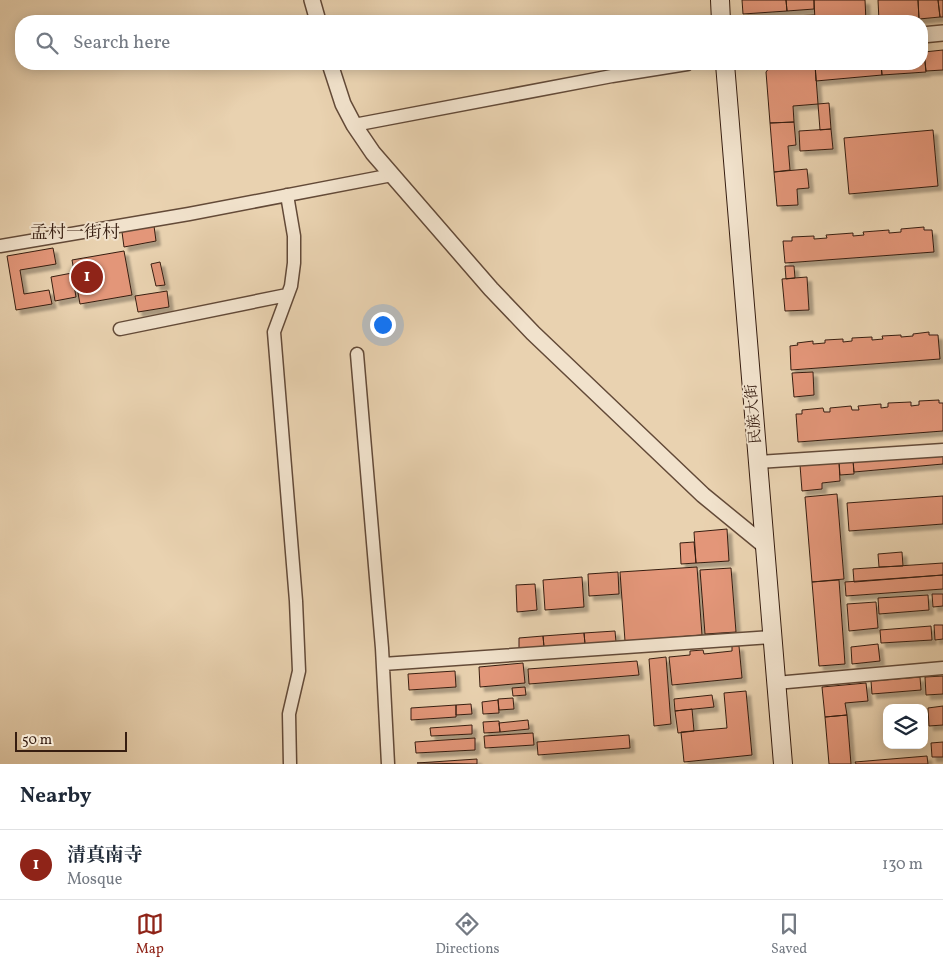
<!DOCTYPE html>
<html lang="en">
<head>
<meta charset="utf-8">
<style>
  :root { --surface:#fff; --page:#f6f6f7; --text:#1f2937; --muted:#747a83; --line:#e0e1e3; --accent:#8f2418 }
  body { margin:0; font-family:Vollkorn,"Noto Serif SC",serif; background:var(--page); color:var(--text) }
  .controls { position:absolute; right:15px; bottom:15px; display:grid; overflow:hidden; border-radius:10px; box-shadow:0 2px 12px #0003 }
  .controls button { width:45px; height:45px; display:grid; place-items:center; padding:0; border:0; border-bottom:1px solid var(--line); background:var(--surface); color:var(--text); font:25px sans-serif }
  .scale { position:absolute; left:15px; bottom:12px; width:112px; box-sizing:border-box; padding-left:5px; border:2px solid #361d10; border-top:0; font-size:14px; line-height:18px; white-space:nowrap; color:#361d10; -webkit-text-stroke:4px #f1e2cc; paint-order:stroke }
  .you { position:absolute; left:382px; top:324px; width:18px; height:18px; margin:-12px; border:4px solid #fff; border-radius:50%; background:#1a73e8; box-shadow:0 0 0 8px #1a73e833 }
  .badge { display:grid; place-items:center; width:32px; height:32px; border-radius:50%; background:var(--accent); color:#fff; font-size:16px; font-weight:700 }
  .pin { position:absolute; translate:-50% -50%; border:2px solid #fff; box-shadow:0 1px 5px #0006 }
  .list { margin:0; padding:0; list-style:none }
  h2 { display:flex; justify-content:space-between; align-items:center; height:65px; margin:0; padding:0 20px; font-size:21px }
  h2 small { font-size:16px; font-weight:400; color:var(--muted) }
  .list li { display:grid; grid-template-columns:32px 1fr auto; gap:15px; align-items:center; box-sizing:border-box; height:70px; padding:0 20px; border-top:1px solid var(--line) }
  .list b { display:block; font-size:19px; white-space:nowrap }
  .list p { margin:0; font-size:16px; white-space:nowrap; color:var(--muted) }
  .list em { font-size:16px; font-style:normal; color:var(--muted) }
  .icon { flex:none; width:28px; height:28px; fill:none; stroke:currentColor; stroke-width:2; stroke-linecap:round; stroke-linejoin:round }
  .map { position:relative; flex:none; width:943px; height:764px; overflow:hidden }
  .search { position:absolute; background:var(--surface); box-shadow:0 2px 12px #0003; left:15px; right:15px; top:15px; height:55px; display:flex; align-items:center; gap:12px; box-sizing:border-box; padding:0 18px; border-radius:20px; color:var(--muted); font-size:19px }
  .sheet { height:135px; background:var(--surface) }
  nav { display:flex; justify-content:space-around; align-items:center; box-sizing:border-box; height:70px; border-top:1px solid var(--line); background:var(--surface); font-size:14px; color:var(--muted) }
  nav a { display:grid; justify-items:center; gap:2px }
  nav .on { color:var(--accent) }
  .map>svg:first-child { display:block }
</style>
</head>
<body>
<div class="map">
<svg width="943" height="764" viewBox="0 0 943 764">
  <defs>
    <filter id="shadow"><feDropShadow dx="4.5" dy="4.5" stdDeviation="1" flood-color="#0004"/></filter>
  </defs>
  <rect width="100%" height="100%" fill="#e9d2b0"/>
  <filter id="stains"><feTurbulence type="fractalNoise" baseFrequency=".004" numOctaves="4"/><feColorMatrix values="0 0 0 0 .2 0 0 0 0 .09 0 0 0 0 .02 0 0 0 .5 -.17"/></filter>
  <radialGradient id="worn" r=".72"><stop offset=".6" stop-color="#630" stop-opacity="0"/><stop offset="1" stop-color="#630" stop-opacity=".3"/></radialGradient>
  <path fill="#e39679" stroke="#361d10" filter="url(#shadow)" d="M742 0H786L787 11 743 14Z
    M786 0H814V9L787 11Z
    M814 0H865L866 21H815Z
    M878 0H918L919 19 879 21Z
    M918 0H938L940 17 919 19Z
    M938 0H943V17H940Z
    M814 15V21H792V16Z
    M943 50V70L926 71 924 52Z
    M922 52H924L926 72 882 75 881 64H922Z
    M772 64H815L818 104 793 106 794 122 770 123 766 72Z
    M815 64H881L882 75 816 81Z
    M829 103 831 129 820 130 818 104Z
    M794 122 796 145 788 146 790 170 774 172 770 123Z
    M831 129 833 149 800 151 799 131Z
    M933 130 938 186 849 194 844 138Z
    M807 169 809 188 797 189 798 205 777 206 774 172Z
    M154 226 156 241 124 247 122 232Z
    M924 227V230H932L934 252 785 263 783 241H792V237L814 236V239L827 238 826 235 853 233V236L864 235 863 232 889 230V233L901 232V229Z
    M53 248 56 264 20 270 24 294 49 290 52 304 16 310 7 256Z
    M124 251 132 295 80 304 72 260Z
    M160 262 165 285 156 286 151 264Z
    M785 266H794L795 278 786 279Z
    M72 273 76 297 55 301 51 277Z
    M807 277 809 310 785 311 782 279Z
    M167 291 169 307 138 312 135 296Z
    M929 332V335H938L940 359 791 370 790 346 798 345 797 343 813 341V344L825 343V340L843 339V342L852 341V338L872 337V340L883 339 882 336 901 335V337L913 336V334Z
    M813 372 814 395 794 397 792 373Z
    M939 400V403H943V431L798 442 796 414H802V410L823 408 824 412H830V408L851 406 852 410H859L858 406 881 404V408L888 407V403L911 402V406L919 405V401Z
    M943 453V464L854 472 853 460Z
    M853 460 854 474 840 475 839 462Z
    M839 462 840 481 822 483V489L802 491 800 465Z
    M837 494 844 579 812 582 805 497Z
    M943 496V524L849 531 847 503Z
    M727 529 729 561 696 563 694 532Z
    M694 542 696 563 681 564 680 543Z
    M902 552 903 566 879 567 878 554Z
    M943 563V575L854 582 853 569Z
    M697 567 702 635 625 641 620 572Z
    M731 568 736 632 705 634 700 570Z
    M618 572 619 594 589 596 588 574Z
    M943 575V589L846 596 845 582Z
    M582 577 584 607 545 610 543 580Z
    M839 580 845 664 819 666 812 582Z
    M535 584 537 610 517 612 516 585Z
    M932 594H943V606L933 607Z
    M928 595 929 610 879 614 878 598Z
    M876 602 878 628 849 631 847 604Z
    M934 625H943V639L935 640Z
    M931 626 932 640 881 643 880 630Z
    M615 631 616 642 585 644 584 633Z
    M584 633 585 644 544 647 543 636Z
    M543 636 544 647 519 648V638Z
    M878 644 880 661 852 664 851 647Z
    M732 646H739L742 678 672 685 669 657 690 655V651L703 650 704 654 732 651Z
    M666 657 671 724 654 726 649 659Z
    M637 661 639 675 529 684 528 669Z
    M523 663 525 683 480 687 479 667Z
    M455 671 456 687 409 690 408 674Z
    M943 676V694L926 695 925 677Z
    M920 677 921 690 872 694 871 681Z
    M866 683 868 701 845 703 847 715 825 717 822 687Z
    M525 687 526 695 513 696 512 688Z
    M746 691 752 755 684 762 681 732 727 728 724 693Z
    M712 695 714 707 675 711 674 699Z
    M513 698 514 709 499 710 498 699Z
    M498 700 499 713 483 714 482 702Z
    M471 704 472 714 456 715V705Z
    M456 705V717L411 720V708Z
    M943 706V725L929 726 928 708Z
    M692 709 694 731 678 733 675 711Z
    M847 715 851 764H829L825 717Z
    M528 720 529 729 500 732 499 723Z
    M499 721 500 732 484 733 483 722Z
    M472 725V734L431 736 430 728Z
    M533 733 534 745 485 748 484 736Z
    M629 735 630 748 538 755 537 742Z
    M475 738V750L416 753 415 742Z
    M943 742V757H932L931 743Z
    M927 756 928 764H856L855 762Z
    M477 759V764L417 763Z"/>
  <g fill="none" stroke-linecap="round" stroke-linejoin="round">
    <g stroke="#634a38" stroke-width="15">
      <path id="minor" d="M354 125 612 76 687 64
        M287 195 294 236V263L291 286 274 332 296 601 299 671 289 714 290 764
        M0 246 189 214 392 175
        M120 329 287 295
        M357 354 382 648 388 764
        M757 462 943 450
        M383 664 772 637
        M776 683 943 668"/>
    </g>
    <g stroke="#634a38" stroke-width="18">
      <path id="tertiary" d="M312 0 318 21
        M922 35 943 33
        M330 64 343 104 354 125 373 153 491 289 533 333 703 495 764 545"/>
    </g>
    <g stroke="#361d10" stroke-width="20">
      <path id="secondary" d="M720 0 721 21
        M725 64 783 764"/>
    </g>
    <use href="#minor" stroke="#f1e2cc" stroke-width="12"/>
    <use href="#tertiary" stroke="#f1e2cc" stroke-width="15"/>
    <use href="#secondary" stroke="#f1e2cc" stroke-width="18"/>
  </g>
  <g text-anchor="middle" stroke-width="4" stroke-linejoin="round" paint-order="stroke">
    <g font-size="15" fill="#361d10" stroke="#f1e2cc">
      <text transform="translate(753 414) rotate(-95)" y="5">民族大街</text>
    </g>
    <g font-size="18" fill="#361d10" stroke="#f1e2cc">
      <text x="75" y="238">孟村一街村</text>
    </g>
  </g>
  <rect width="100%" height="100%" filter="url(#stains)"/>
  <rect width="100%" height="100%" fill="url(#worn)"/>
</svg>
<div class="controls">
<button><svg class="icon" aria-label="layers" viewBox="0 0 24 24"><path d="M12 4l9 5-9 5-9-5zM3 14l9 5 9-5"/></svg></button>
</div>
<div class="scale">50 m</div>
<div class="you"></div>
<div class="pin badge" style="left:87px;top:277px">1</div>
<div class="search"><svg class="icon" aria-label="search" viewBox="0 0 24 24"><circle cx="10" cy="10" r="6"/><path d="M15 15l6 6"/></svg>Search here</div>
</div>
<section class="sheet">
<h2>Nearby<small></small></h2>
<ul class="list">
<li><span class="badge">1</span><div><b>清真南寺</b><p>Mosque</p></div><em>130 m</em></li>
</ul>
</section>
<nav>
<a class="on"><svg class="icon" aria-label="map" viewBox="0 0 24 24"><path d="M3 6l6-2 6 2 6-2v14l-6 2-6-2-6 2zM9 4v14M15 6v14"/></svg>Map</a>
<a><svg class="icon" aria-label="directions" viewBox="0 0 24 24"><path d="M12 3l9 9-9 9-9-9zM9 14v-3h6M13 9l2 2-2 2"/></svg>Directions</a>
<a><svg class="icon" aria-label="saved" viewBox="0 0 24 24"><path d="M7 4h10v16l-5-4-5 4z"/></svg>Saved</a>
</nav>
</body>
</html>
